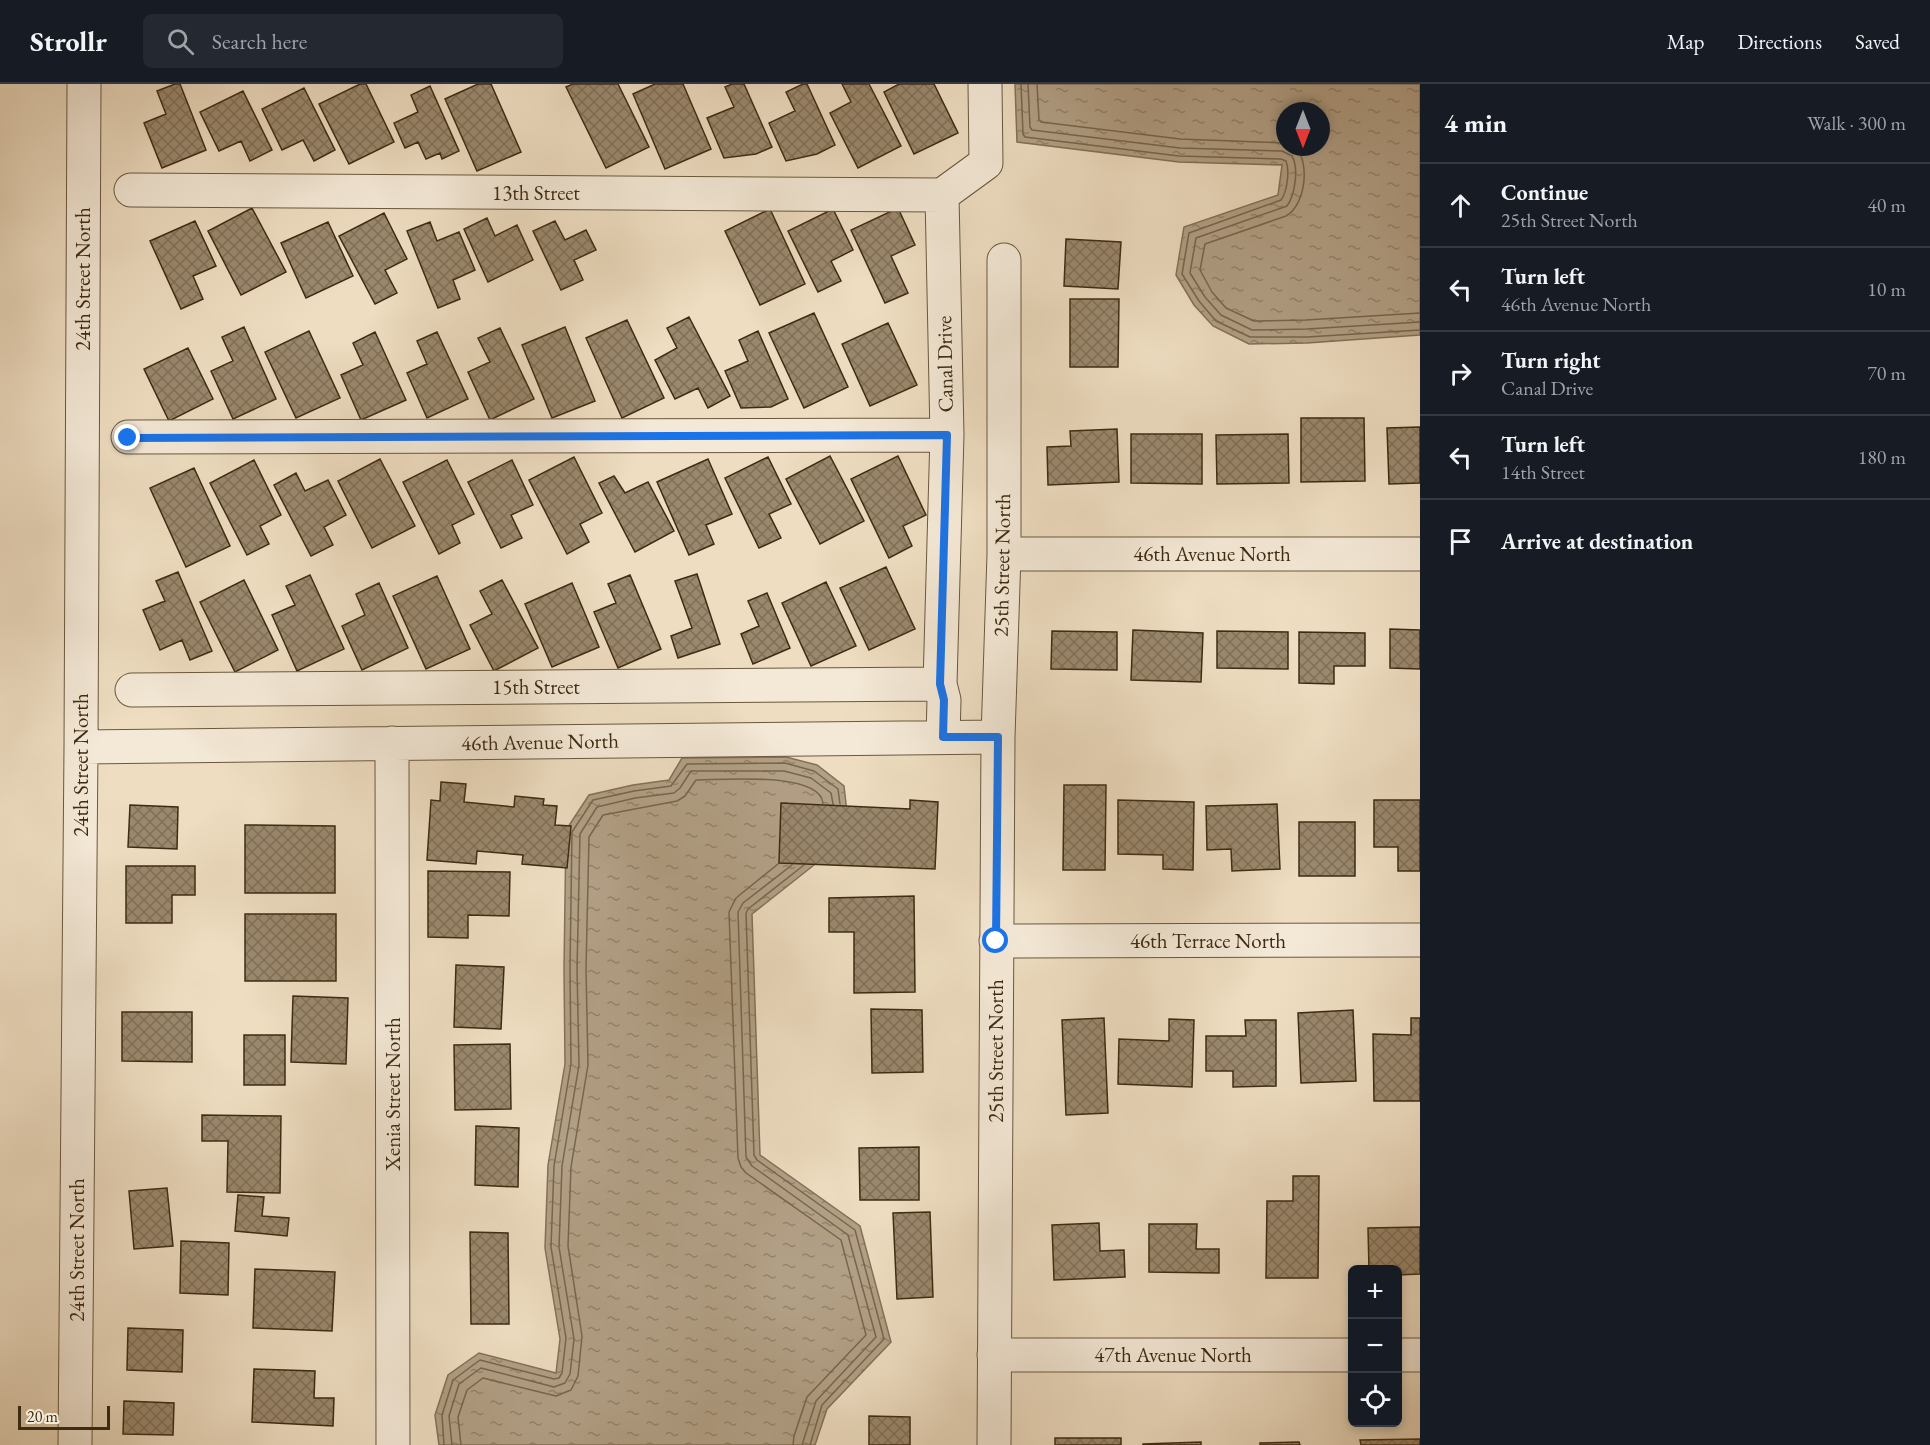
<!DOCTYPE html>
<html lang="en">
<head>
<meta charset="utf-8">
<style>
  :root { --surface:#171b24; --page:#242831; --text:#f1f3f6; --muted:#9ea1a6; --line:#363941 }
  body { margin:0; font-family:"EB Garamond",serif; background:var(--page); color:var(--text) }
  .controls { position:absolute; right:18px; bottom:18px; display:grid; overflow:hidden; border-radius:9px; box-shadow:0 3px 9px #0003 }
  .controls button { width:54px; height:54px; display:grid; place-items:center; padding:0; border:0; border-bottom:2px solid var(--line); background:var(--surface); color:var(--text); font:30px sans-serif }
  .compass { position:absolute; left:1276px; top:18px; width:54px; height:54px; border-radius:50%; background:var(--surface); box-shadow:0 3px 9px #0003; rotate:180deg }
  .scale { position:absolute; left:18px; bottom:15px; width:92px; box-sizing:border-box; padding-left:6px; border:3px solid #3e2b13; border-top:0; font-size:16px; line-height:21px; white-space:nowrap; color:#3e2b13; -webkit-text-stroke:4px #f4e9d7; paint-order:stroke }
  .stop { position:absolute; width:18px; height:18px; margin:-14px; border:4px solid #1a73e8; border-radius:50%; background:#fff }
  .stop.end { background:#1a73e8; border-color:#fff; box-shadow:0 2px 6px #0008 }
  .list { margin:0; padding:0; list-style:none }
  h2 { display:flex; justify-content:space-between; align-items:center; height:78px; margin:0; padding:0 24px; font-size:26px }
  h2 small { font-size:20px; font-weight:400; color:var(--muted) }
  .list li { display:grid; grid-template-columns:39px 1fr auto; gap:18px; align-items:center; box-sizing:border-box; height:84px; padding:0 24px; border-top:2px solid var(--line) }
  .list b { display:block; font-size:22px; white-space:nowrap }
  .list p { margin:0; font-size:20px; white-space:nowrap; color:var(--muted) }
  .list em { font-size:20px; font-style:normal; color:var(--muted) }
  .icon { flex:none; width:33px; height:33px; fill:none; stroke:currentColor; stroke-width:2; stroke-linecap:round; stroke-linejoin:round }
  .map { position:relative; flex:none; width:1420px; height:1361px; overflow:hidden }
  header { display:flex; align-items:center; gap:36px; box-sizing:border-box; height:84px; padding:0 30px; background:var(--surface); border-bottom:2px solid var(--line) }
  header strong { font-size:28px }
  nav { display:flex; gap:33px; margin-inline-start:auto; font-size:21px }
  .search { width:420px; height:54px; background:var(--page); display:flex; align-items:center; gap:15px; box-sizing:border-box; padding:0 21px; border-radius:9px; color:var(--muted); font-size:22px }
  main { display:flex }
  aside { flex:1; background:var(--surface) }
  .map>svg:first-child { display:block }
</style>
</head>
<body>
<header>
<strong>Strollr</strong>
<div class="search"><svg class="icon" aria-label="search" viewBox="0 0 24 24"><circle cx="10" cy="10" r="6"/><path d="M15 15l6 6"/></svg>Search here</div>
<nav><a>Map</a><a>Directions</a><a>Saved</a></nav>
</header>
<main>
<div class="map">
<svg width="1420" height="1361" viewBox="0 0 1420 1361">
  <defs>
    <pattern id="water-ripples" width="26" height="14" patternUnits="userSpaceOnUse" patternTransform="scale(1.5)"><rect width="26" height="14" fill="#b2a086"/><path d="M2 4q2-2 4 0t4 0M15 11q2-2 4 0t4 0" fill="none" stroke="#92836c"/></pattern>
    <pattern id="building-cross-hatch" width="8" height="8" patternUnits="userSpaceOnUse" patternTransform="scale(1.5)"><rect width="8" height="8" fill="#9a886d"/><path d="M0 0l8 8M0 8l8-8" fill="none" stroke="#7f6f58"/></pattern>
  </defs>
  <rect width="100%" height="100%" fill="#eeddc1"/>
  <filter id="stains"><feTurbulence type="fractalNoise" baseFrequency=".00333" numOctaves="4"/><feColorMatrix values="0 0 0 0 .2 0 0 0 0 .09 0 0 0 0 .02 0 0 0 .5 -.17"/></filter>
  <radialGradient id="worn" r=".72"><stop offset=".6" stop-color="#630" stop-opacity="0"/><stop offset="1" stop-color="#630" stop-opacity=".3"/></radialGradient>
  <path fill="url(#water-ripples)" stroke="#847158" stroke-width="1.5" fill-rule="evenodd" d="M1015 0H1420V251L1307 259 1249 260 1213 242 1194 221 1176 191 1184 143 1278 111 1282 81 1179 78 1017 58ZM1285 27H1321V63H1285Z
    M786 673 817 681 844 702 849 746 814 781 752 830 760 1071 860 1142 891 1258 827 1325 815 1361H439L435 1331 448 1291 479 1269 556 1289 560 1255 545 1164 548 1081 565 980 564 885 566 746 589 711 633 701 669 696 682 674Z"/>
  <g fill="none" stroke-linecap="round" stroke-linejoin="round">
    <path stroke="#78664c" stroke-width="1.5" d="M1021 0 1023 50 1025 53 1179 72 1281 75 1286 77C1290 87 1287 108 1281 116L1189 149 1182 190 1199 217 1216 237 1250 253H1307L1420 246
      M1028 0 1030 43 1032 46 1180 64 1282 67 1292 72C1299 84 1295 111 1287 122L1196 154 1190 189 1205 213 1221 231 1252 246 1307 245 1420 238
      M1037 0 1039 36 1041 38 1180 55 1285 59
      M1295 63C1311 78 1305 122 1286 132L1205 160 1200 186 1212 208 1226 224 1254 237 1306 236 1420 229
      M778 780 736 814 729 828 738 1074 741 1083 746 1089 841 1156 866 1251 807 1313 794 1352 793 1361
      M792 781 743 819 738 828 746 1073 752 1082 848 1151 876 1253 816 1317 802 1361
      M804 781 748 825 746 829 754 1071 757 1076 855 1146 884 1255 822 1321 810 1361
      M444 1361 442 1331 453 1296 480 1276 554 1295 559 1294 562 1289 566 1254 551 1163 554 1082 571 980 570 885 572 748 593 716 634 707 671 702 687 680 785 679 814 687 838 705 840 720
      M452 1361 449 1332 459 1300 481 1284 554 1303 565 1299 570 1290 574 1255 559 1163 562 1082 579 981 577 885 580 750 597 723 635 714 674 709 680 704 691 687H784L811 694 831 709 833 720
      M461 1361 458 1333 467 1306 483 1294 556 1312 571 1306 578 1292 582 1252 568 1162 571 1083 588 981 586 885 589 753 603 731 677 717 685 712 696 696C721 696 819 687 823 719"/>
  </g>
  <path fill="url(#building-cross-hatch)" stroke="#3e2b13" stroke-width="1.5" d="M175 0H180L206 66 162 84 144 39 166 30 157 7Z
    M360 0H366L394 58 349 80 319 20Z
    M478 0H491L521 68 477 87 445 15Z
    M573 0H618L649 63 606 84 566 3Z
    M655 0H683L711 65 665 85 633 10Z
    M732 0H744L772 63 756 70 724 74 707 34 734 23 725 3Z
    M803 0H807L835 61 817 70 786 77 769 39 795 27 786 8Z
    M842 0H869L901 62 858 84 830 29 851 18Z
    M899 0H934L958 49 914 70 884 8Z
    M430 2 459 67 442 75 440 69 426 75 418 58 405 64 394 39 418 28 411 11Z
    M304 4 335 66 314 77 303 56 282 66 262 25Z
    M243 7 272 66 250 77 241 57 219 67 200 28Z
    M252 124 286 188 241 211 208 147Z
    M898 124 915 161 891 172 908 209 885 219 851 146Z
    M770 125 805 200 760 221 725 147Z
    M833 125 853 166 831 177 841 197 818 208 788 147Z
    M384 129 407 175 385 186 397 209 375 220 339 152Z
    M487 134 495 152 517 141 533 176 488 198 464 145Z
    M195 137 216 182 193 192 203 215 181 225 150 157Z
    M555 137 565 156 586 146 596 166 574 176 583 196 561 206 533 147Z
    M328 138 353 192 306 214 281 159Z
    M430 138 437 157 459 148 475 186 453 196 460 215 438 224 407 147Z
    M1066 155 1121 158 1118 205 1064 202Z
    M1070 215H1119L1118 283H1070Z
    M814 229 848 303 804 324 769 249Z
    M689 233 730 312 708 324 698 304 675 315 655 276 677 264 667 244Z
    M627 236 664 314 622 334 586 254Z
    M888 239 917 301 870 322 842 260Z
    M244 243 276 315 233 335 211 287 233 277 222 253Z
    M565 243 595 317 552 334 522 261Z
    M500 244 534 315 490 336 468 288 490 278 478 254Z
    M309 247 340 314 296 334 265 268Z
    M758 247 788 315 771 323 741 324 725 287 748 277 739 256Z
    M375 248 406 316 361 336 341 291 363 281 353 259Z
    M437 248 468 315 427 334 407 289 427 280 417 257Z
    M188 264 213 315 169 337 144 285Z
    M1301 334H1364L1365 397 1301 398Z
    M1420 343V399L1389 400 1387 344Z
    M1117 345 1119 398 1048 401 1047 363 1071 362 1070 347Z
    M1131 350H1202V400L1131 399Z
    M1288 350 1289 399 1217 400 1216 351Z
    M830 372 864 437 820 460 786 395Z
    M898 372 926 431 903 442 912 462 889 474 851 395Z
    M574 373 602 429 580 440 589 458 567 470 529 396Z
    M768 373 791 420 769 430 781 454 759 464 725 394Z
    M380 375 415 442 372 464 338 397Z
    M708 375 732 430 706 441 714 460 689 471 657 398Z
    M254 376 281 431 260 442 269 460 247 471 210 399Z
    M447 376 474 430 452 441 460 459 439 470 403 398Z
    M512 376 533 421 511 431 522 454 501 464 468 398Z
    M194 384 230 462 186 483 150 404Z
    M296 389 305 407 328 396 346 431 324 443 333 461 311 472 274 401Z
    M614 392 625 409 648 398 674 447 635 468 599 399Z
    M886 483 915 545 869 566 840 504Z
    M178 488 212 567 190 576 182 556 160 566 143 526 165 517 156 497Z
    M697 490 720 560 678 574 671 552 692 544 675 497Z
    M310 491 344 565 297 587 272 531 295 521 286 502Z
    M630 491 661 565 618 584 594 528 616 519 608 500Z
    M437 492 470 565 426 585 393 512Z
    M244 496 278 566 235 588 200 518Z
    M502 496 538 564 494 587 470 541 492 530 480 507Z
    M826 498 856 562 811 582 782 519Z
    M379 499 408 564 362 586 342 542 365 531 356 510Z
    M572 499 599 563 552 583 525 520Z
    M767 509 790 564 753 580 741 550 759 542 748 517Z
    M1390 545 1420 546V585L1390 584Z
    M1133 546 1203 549 1201 598 1131 596Z
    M1052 547 1117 548V586L1051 585Z
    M1217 547 1288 548V585L1217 584Z
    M1299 548 1365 549V582H1334V600L1299 599Z
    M441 698 466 700 464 718 514 723 515 712 544 715 543 721 557 722 555 741 571 742 567 784 522 780 523 771 477 767 476 780 427 776 431 716 440 717Z
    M1064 701H1106L1105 786H1063Z
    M910 716 938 718 935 785 779 779 781 719 910 725Z
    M1118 716 1194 718 1193 786 1163 785V771L1118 770Z
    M1374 716H1420V787H1398V763H1374Z
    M1277 720 1280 785 1232 787 1231 765 1207 766 1206 722Z
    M130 721 178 723 177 765 128 763Z
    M1299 738H1355V792H1299Z
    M245 741 335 742V809H245Z
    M126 782H195V811H172V839H126Z
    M428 787 510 788 509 832 468 831V854L428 853Z
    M914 812 915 908 854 909V848H829V814Z
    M245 830H336V897H245Z
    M456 881 504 883 501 945 454 943Z
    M293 912 348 914 346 980 291 978Z
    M871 925 922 926 923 988 872 989Z
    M1353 926 1356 997 1301 999 1298 929Z
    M122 928H192V978L122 977Z
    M1104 934 1108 1029 1066 1031 1062 936Z
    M1411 934H1420V1017H1374L1373 950 1411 951Z
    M1169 935 1194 936 1192 1003 1118 1000 1119 955 1169 957Z
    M1245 936H1276V1002L1233 1003V987H1206V952H1246Z
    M244 951H285V1001H244Z
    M510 960 511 1025 455 1026 454 961Z
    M202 1031 281 1032 280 1109 227 1108 228 1057H202Z
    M476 1042 519 1044 518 1103 475 1101Z
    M919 1063V1116H860L859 1064Z
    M1293 1092H1319L1318 1194H1266L1267 1117H1293Z
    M167 1104 173 1162 134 1165 129 1107Z
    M238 1111 264 1113 262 1132 289 1134 287 1152 235 1147Z
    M930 1128 933 1213 897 1215 893 1129Z
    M1099 1139 1100 1167 1124 1166 1125 1193 1054 1196 1052 1141Z
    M1149 1140H1197L1196 1165H1219V1189L1149 1188Z
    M1420 1143V1190L1398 1191V1186H1369L1368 1144Z
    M470 1148 508 1149 509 1240H471Z
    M181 1157 229 1159 228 1211 180 1209Z
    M255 1185 335 1188 332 1247 253 1244Z
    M128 1244 183 1246 182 1288 127 1286Z
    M254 1285 315 1287 314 1314H334L333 1342 252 1338Z
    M124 1317 174 1319 173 1351 123 1350Z
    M869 1332 910 1333V1361H869Z
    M1055 1354H1121V1361H1055Z
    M1420 1355V1361H1361L1360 1356Z
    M1201 1358V1361H1143V1360Z
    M1299 1358 1300 1361H1260V1359Z"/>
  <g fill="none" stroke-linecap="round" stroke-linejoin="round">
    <g stroke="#6a583e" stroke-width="35">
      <path id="minor" d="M131 106 942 111
        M128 353 947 351
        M1004 470H1420
        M132 606 940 600
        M943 653 944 616 940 600 947 351 942 111 986 79 985 0
        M392 659 393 1361
        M81 663 998 653
        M996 857 1420 856
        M994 1271H1352
        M1398 1271H1420
        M75 1361 81 663 84 0
        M994 1361 998 653 1004 470V176"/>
    </g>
    <use href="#minor" stroke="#f4e9d7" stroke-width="33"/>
  </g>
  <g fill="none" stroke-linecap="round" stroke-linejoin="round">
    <path stroke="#1a73e8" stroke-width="8" d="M128 354 947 351 940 600 944 616 943 653H998L996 857"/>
  </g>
  <g text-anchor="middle" stroke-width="5" stroke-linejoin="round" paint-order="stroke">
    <g font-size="21" fill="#3e2b13" stroke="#f4e9d7">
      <text x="536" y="116">13th Street</text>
      <text transform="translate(83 195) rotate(-90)" y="7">24th Street North</text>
      <text transform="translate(945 280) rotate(-91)" y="7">Canal Drive</text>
      <text x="1212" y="477">46th Avenue North</text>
      <text transform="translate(1002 481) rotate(-89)" y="7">25th Street North</text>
      <text x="536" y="610">15th Street</text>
      <text transform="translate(540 658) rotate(-1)" y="7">46th Avenue North</text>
      <text transform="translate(81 681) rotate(-90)" y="7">24th Street North</text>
      <text x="1208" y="864">46th Terrace North</text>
      <text transform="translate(996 967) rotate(-90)" y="7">25th Street North</text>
      <text transform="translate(393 1010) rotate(-90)" y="7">Xenia Street North</text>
      <text transform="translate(77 1166) rotate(-90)" y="7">24th Street North</text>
      <text x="1173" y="1278">47th Avenue North</text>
    </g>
  </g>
  <rect width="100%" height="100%" filter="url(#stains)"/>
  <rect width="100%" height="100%" fill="url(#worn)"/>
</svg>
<div class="controls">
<button>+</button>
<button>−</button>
<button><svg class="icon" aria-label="locate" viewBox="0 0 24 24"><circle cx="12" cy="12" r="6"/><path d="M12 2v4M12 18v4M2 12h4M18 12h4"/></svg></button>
</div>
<svg class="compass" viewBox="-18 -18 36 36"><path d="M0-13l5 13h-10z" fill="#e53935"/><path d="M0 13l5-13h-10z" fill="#9ea1a6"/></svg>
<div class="scale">20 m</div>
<div class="stop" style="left:996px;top:857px"></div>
<div class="stop end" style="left:128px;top:354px"></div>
</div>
<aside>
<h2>4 min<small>Walk · 300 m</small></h2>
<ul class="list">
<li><svg class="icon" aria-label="ahead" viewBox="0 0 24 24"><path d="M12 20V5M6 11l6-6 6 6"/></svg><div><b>Continue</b><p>25th Street North</p></div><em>40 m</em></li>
<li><svg class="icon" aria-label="left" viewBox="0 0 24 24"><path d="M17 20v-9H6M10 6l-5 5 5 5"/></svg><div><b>Turn left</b><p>46th Avenue North</p></div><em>10 m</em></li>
<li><svg class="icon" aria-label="right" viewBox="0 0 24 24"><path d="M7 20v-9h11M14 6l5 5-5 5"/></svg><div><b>Turn right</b><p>Canal Drive</p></div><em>70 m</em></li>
<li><svg class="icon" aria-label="left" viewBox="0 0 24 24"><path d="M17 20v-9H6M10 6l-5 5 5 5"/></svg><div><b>Turn left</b><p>14th Street</p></div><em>180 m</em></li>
<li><svg class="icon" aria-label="arrive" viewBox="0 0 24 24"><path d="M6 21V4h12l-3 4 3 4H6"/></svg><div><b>Arrive at destination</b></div></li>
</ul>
</aside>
</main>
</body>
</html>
